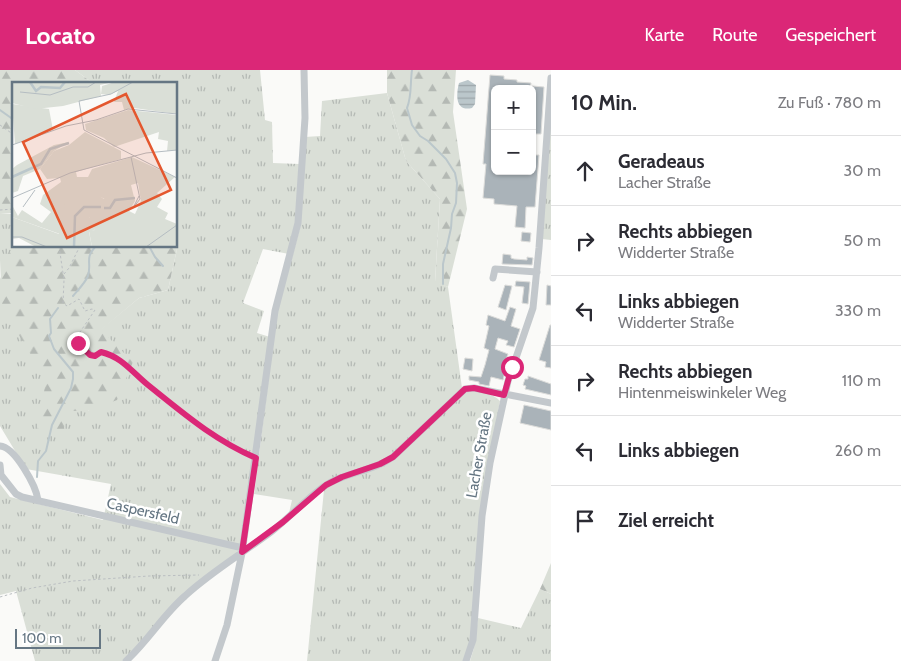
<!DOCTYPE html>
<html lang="de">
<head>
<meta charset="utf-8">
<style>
  :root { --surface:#fff; --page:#f2f2f3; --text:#2b2b33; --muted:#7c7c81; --line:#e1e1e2; --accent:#db2777 }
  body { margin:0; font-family:Cabin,sans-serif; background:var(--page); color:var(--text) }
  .controls { position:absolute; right:15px; top:15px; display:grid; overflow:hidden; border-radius:8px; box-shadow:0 1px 4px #0004 }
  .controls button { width:45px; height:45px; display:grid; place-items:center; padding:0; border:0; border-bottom:1px solid var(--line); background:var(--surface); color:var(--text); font:25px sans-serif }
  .scale { position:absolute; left:15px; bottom:12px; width:86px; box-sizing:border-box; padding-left:5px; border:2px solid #657683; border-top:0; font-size:14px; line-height:18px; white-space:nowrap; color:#657683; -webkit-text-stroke:4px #fff; paint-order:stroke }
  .stop { position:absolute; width:15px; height:15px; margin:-11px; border:4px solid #db2777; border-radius:50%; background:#fff }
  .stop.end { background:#db2777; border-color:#fff; box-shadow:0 1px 5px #0008 }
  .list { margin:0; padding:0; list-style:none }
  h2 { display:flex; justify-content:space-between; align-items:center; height:65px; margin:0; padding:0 20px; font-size:21px }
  h2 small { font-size:16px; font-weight:400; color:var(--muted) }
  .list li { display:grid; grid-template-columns:32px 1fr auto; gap:15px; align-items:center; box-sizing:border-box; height:70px; padding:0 20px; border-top:1px solid var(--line) }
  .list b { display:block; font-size:19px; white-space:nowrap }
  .list p { margin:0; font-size:16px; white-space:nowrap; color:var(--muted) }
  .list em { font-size:16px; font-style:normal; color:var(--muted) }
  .icon { flex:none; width:28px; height:28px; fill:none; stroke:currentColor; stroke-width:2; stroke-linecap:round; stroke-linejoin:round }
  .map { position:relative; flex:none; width:551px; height:591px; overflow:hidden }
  header { display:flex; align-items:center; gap:30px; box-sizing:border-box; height:70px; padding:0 25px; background:var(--accent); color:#fff }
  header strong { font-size:24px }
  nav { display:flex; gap:28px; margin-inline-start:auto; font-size:18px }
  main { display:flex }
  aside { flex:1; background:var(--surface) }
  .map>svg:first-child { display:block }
</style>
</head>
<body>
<header>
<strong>Locato</strong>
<nav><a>Karte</a><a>Route</a><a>Gespeichert</a></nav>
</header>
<main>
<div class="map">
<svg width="551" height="591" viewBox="0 0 551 591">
  <defs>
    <pattern id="grass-tufts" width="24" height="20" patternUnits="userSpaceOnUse" patternTransform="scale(1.25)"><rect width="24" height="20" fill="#dadfd7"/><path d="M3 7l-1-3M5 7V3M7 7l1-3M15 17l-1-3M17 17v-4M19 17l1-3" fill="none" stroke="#b4b9b4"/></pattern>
    <pattern id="forest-firs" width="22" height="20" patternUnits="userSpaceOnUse" patternTransform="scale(1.25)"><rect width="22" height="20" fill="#dadfd7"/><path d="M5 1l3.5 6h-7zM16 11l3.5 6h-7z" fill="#b4b9b4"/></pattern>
    <pattern id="water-rules" width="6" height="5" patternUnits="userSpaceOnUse" patternTransform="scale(1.25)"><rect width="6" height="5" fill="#bbc7cb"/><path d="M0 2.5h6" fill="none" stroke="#9ca6aa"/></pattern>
  </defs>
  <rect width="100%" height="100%" fill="#fafaf8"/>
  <path fill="url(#grass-tufts)" d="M75 0H260L265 50 272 52 273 93 299 94 298 141 289 184 263 179 243 233 264 241 257 263 270 267 240 476 237 483 183 525 142 573 122 591H35L16 521 0 525V414L10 427 103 450 111 414 26 399 0 356V207L70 340 89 341 100 260 139 228 168 220 177 179 176 14H94Z
    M387 23 406 91 440 129 435 211 448 217 462 318 393 384 384 390 338 406 289 443 292 430 254 424 277 243 300 158 305 67 320 66 322 31Z
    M551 43V170L542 169Z
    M0 144H14V176H18L0 191Z
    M467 321C477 320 493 323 500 331L489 391 471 567 464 591H307L324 420 335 413 382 396Z
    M540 519 551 524V591H470L474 578 478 548 521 558Z"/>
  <path fill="url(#forest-firs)" d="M0 0H75L94 14H14V143L0 144Z
    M387 0H456L453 42 467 139 448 217 435 212 440 129 406 91 387 23Z
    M176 162 177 179 168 220 139 228 101 260 133 292 117 330 88 341H70L62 363 37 362 46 310 2 237 0 190 17 176H176Z
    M551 493V524L540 519Z"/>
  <path fill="url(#water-rules)" d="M468 10 476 15 475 34 472 38C455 42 456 25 459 13Z"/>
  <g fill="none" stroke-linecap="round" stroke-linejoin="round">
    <path stroke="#bbc7cb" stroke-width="2" d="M412 0C410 13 412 26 407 38L412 55 420 66 428 71 446 89 455 103 457 113 456 133 452 144 451 158 443 194V214
      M0 40 14 50
      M149 176 155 187 163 196
      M73 226C78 220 85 213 88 206 92 192 84 189 96 176
      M37 407 38 391 46 381 52 355 71 318 73 309V302L54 279 49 266 51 263 50 249 58 238"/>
  </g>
  <path fill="#aab3b9" stroke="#dcdcda" d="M490 5 504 6V9L517 10V12L531 13 530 19H495V101H532V85H539L535 137H526L525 158 515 157 517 136 494 134V129L483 128 486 94H483Z
    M532 16 544 17 541 64H532Z
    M522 162 531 163 530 172 521 171Z
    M503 184 511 185V188L514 189 527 190V187L533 188 532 195 502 194Z
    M516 211 530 212 528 234 522 233 524 217 515 216Z
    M505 215 512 216 506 240 498 237Z
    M547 215 551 216V235H546Z
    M510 237 516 239 511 256 520 259 514 277 506 275 508 271 498 268 495 279 508 284 502 301 505 302 503 310 491 307 489 316 479 314V312L469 310V306L481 307 485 295 489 280 484 278 489 256 486 255 488 245 505 251Z
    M550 255H551V298L545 297 546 292 539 290Z
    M465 288 473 289 472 301 463 299Z
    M528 306 551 314V325L525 319 526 316 523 315 525 309H528Z
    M524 335 551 341V360L520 353Z"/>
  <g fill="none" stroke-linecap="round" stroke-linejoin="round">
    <path stroke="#bbbfc2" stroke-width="1" stroke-dasharray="2.5 2.5" stroke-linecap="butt" d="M0 55 14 65
      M0 140 14 139
      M59 176 64 210 63 233 67 236 79 229 85 241 92 239 95 240 78 265C76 274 84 280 90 285L95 286 101 282 120 290 145 312 208 362 249 385
      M64 204 69 198 80 176
      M0 527 32 518 73 511 149 506 199 505"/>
    <path stroke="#c3c8cc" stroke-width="7" d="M493 208 495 199 537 202
      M0 376C15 377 36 416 38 430
      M0 395 1 405 16 424 22 427 243 478
      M126 591C148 571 163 545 185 526 211 502 243 483 271 462 289 448 305 430 323 417 344 402 372 402 393 387L465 319 474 318 551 333
      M215 591 227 555 242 483 275 241 298 153 305 48 304 0
      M466 591 473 570 482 446 490 393 508 311 533 238 539 178 551 8"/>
  </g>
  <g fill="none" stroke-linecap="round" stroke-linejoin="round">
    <path stroke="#db2777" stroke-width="6" d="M78 273 90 285 95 286 101 282C122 287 132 302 148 315 183 343 214 370 256 388L242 482 283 452 326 415 342 407 380 394 393 387 465 319 474 318 504 325 512 297"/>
  </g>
  <g text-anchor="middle" stroke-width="5" stroke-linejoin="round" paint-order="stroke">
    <g font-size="15" fill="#657683" stroke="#fff">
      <text transform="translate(479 385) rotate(-80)" y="5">Lacher Straße</text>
      <text transform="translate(143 441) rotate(13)" y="5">Caspersfeld</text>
    </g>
  </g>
  <g transform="translate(12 12)">
    <rect width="165" height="165" fill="#fafaf8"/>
    <path d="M103 0H165V32L122 26 112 28 110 20H102L106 9 97 13 89 12 90 4ZM0 22 37 27 41 48 3 62ZM116 28 165 33V68L155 69 156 59 146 57 147 50 102 65 92 56 74 48 73 42ZM73 50 109 69V77L64 90 65 95H76L80 87 120 75 163 95 145 111 150 117 145 125 156 131 153 137 165 142V165H80L77 149 83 148 76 137 93 117 84 113 48 152 0 135V123L6 134 10 128 30 141 39 130 28 122 31 113 49 100 48 96 35 97 28 87 42 69 57 63ZM126 101 129 119 123 132 117 129 123 119 119 103Z" fill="#dadfd7" fill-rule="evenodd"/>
    <path d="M57 60 42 69 28 87 11 94 6 109 0 111V87L5 83 42 63ZM80 109 92 117 96 109H104L116 120 106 123 97 136 89 141 77 135 83 148 77 150 80 165H24L7 156 0 157V135L47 152 53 121Z" fill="#dadfd7"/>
    <path d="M0 0H101L88 3 89 14 51 24 23 27 0 21Z" fill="#dadfd7"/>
    <path fill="none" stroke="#bbc7cb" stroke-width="2.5" d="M18 0 24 9 29 5 48 6 53 0M0 95 29 82 38 67 57 61M92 126H98L103 118 123 116M62 165 63 134 72 125H89"/>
    <path fill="none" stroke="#b5bdc2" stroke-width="1" d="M121 0 99 12 67 19 72 48 165 96M8 10 38 13 61 5H76L84 0M0 63 54 44 84 38 116 27 165 32M119 75 128 117 121 126 127 114M0 116 58 91 134 71 165 68M11 125 23 108M0 155H10L35 165M134 165 165 143"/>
    <path fill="#e4572e" fill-opacity="0.15" stroke="#e4572e" stroke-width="2.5" d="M114 12 159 108 55 156 11 60Z"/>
    <rect width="165" height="165" fill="none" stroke="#657683" stroke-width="2.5"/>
  </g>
</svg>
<div class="controls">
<button>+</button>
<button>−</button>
</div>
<div class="scale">100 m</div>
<div class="stop" style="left:512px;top:297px"></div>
<div class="stop end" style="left:78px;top:273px"></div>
</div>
<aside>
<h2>10 Min.<small>Zu Fuß · 780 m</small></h2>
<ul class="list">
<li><svg class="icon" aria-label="ahead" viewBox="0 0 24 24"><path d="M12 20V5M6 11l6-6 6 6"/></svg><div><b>Geradeaus</b><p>Lacher Straße</p></div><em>30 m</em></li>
<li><svg class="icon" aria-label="right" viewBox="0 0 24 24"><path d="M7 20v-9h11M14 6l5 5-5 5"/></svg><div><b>Rechts abbiegen</b><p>Widderter Straße</p></div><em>50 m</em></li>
<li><svg class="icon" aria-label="left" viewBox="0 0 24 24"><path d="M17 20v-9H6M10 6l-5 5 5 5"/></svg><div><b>Links abbiegen</b><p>Widderter Straße</p></div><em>330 m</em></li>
<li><svg class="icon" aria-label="right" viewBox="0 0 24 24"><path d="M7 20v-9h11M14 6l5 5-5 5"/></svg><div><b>Rechts abbiegen</b><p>Hintenmeiswinkeler Weg</p></div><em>110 m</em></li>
<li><svg class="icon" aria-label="left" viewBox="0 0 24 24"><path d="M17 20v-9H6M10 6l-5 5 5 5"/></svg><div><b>Links abbiegen</b></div><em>260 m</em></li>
<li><svg class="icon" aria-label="arrive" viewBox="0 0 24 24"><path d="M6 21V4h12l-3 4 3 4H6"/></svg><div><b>Ziel erreicht</b></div></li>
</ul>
</aside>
</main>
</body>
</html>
